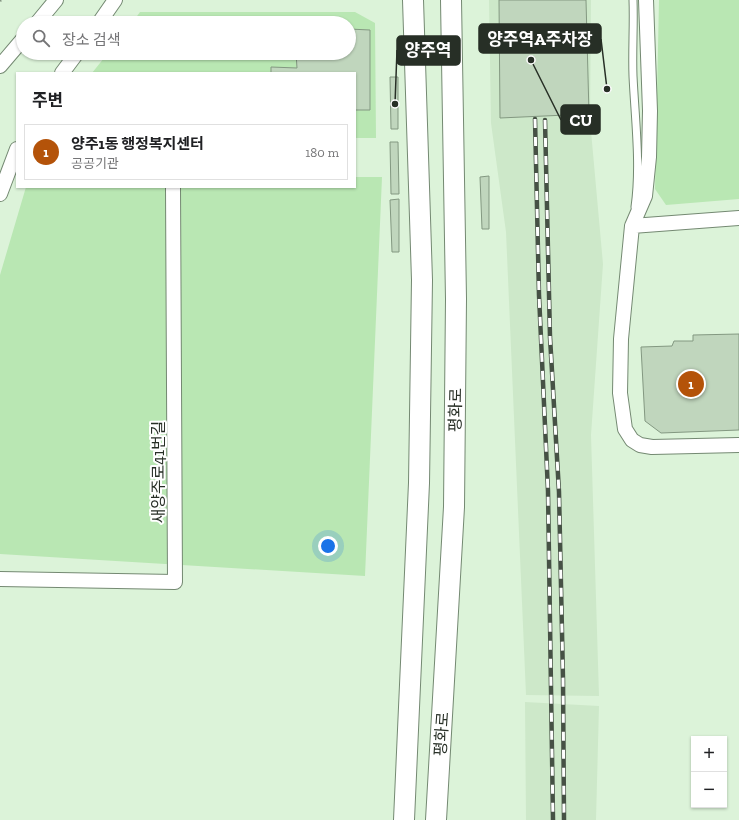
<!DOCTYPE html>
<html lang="ko">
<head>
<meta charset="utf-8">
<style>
  :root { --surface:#fff; --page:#f6f6f6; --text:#202124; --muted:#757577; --line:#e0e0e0; --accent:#b45309 }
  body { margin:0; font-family:"Zilla Slab","Noto Sans KR",serif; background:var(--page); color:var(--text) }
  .controls { position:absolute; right:12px; bottom:12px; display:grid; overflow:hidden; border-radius:0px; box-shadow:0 1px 3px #0004 }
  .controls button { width:36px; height:36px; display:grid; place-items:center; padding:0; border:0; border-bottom:1px solid var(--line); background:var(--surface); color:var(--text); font:20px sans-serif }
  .you { position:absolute; left:328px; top:546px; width:14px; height:14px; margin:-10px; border:3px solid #fff; border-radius:50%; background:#1a73e8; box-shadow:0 0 0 6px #1a73e833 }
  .badge { display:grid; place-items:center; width:26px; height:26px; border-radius:50%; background:var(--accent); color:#fff; font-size:13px; font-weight:700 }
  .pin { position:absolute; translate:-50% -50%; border:2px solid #fff; box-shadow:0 1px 4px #0006 }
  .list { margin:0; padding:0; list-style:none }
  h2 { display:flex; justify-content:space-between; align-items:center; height:52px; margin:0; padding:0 16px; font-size:17px }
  h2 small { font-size:13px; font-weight:400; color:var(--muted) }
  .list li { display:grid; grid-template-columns:26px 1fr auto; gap:12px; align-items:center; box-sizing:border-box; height:56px; margin:0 8px 8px; padding:0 8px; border:1px solid var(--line); border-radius:0px }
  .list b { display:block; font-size:15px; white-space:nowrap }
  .list p { margin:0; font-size:13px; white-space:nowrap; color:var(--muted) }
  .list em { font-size:13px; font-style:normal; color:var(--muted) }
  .icon { flex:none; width:22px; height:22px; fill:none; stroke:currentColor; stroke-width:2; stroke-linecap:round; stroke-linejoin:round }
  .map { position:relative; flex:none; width:739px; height:820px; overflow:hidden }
  .search { position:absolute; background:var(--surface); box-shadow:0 1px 3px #0004; left:16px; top:16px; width:340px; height:44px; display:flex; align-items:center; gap:10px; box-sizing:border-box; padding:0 14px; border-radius:22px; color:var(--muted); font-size:15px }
  .panel { position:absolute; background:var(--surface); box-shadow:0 1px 3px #0004; left:16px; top:72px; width:340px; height:116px; border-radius:0px }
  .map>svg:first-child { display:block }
</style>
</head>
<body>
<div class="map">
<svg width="739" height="820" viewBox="0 0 739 820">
  <rect width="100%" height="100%" fill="#dcf3d9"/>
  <path fill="#cde8c9" d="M489 0H591L590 120 603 264 591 435 599 696 526 695 506 232 491 123Z
    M525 702 599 706 596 820H526Z"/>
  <path fill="#b9e7b3" d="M659 0H739V199L666 205 655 189Z
    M140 12H355L375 23 376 138H355V73H92L108 53H349V23H132Z
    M355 177H382L365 576 0 554V275L26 187H355Z"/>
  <path fill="#c0d6bd" stroke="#839881" d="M499 0H586L589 114 500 118Z
    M349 29 370 30V110H355V73H271V67L297 68 296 53H349Z
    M390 77H398V129H391Z
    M390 142H398L399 194H391Z
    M489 176V229H482L480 177Z
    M399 199V252H392L390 200Z
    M739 334V430L661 433 645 421 641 347 672 346 674 341H693V335Z"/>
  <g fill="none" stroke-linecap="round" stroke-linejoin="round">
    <g stroke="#748972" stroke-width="9">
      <path id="lane" d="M633 0C634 25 632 51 633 76 635 119 641 165 635 207"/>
    </g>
    <g stroke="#748972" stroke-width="16">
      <path id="street" d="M646 0 650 111 649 157 645 196 632 226 621 339 620 393 625 429 632 440 640 445 652 447 739 445
        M37 23 56 0
        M99 23 115 0
        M0 66 23 39
        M62 73 77 53
        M0 194 17 149
        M632 226 739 218
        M0 579 175 582 173 187"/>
    </g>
    <g stroke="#748972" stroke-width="22">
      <path id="secondary" d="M404 820 419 483 422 280 413 0
        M436 820 454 507 456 299 451 0"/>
    </g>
    <path stroke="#849482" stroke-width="2.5" stroke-dasharray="2 2" stroke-linecap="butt" d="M0 1 1 0"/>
    <use href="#lane" stroke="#fff" stroke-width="7"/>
    <use href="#street" stroke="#fff" stroke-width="14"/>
    <use href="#secondary" stroke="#fff" stroke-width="20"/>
    <g stroke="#465145" stroke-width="4.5">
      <path id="rail" d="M535 119 539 295 548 491 553 820
        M545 120 550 337 559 492 563 679 564 820"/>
    </g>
    <use href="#rail" stroke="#fff" stroke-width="3" stroke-dasharray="9" stroke-linecap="butt"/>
  </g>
  <g text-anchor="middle" stroke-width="4" stroke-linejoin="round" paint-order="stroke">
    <g font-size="16" fill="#272f26" stroke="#fff">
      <text transform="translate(455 410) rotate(-89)" y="6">평화로</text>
      <text transform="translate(158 472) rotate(-90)" y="6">새양주로41번길</text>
      <text transform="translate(441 734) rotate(-86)" y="6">평화로</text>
    </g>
  </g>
  <path fill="none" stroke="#272f26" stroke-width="1.5" d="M607 89L601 39M395 104L397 50M531 60L561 120"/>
  <g fill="#272f26" stroke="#fff" stroke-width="1.5">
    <circle cx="607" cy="89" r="4"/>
    <circle cx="395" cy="104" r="4"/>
    <circle cx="531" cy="60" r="4"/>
  </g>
  <g fill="#272f26" stroke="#272f26" stroke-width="1.5">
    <rect x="479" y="24" width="122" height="29" rx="4"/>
    <rect x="397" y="36" width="63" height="29" rx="4"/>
    <rect x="561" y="105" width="39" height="29" rx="4"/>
  </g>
  <g font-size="17" text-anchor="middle" font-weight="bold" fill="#fff">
    <text x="540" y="45">양주역A주차장</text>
    <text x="428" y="56">양주역</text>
    <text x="581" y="126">CU</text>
  </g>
</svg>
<div class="controls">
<button>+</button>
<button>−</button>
</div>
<div class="you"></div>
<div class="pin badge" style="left:691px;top:384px">1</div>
<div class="search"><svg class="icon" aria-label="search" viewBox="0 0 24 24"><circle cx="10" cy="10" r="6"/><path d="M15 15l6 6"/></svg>장소 검색</div>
<section class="panel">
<h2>주변<small></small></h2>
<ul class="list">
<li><span class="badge">1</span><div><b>양주1동 행정복지센터</b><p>공공기관</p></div><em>180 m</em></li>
</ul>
</section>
</div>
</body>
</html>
